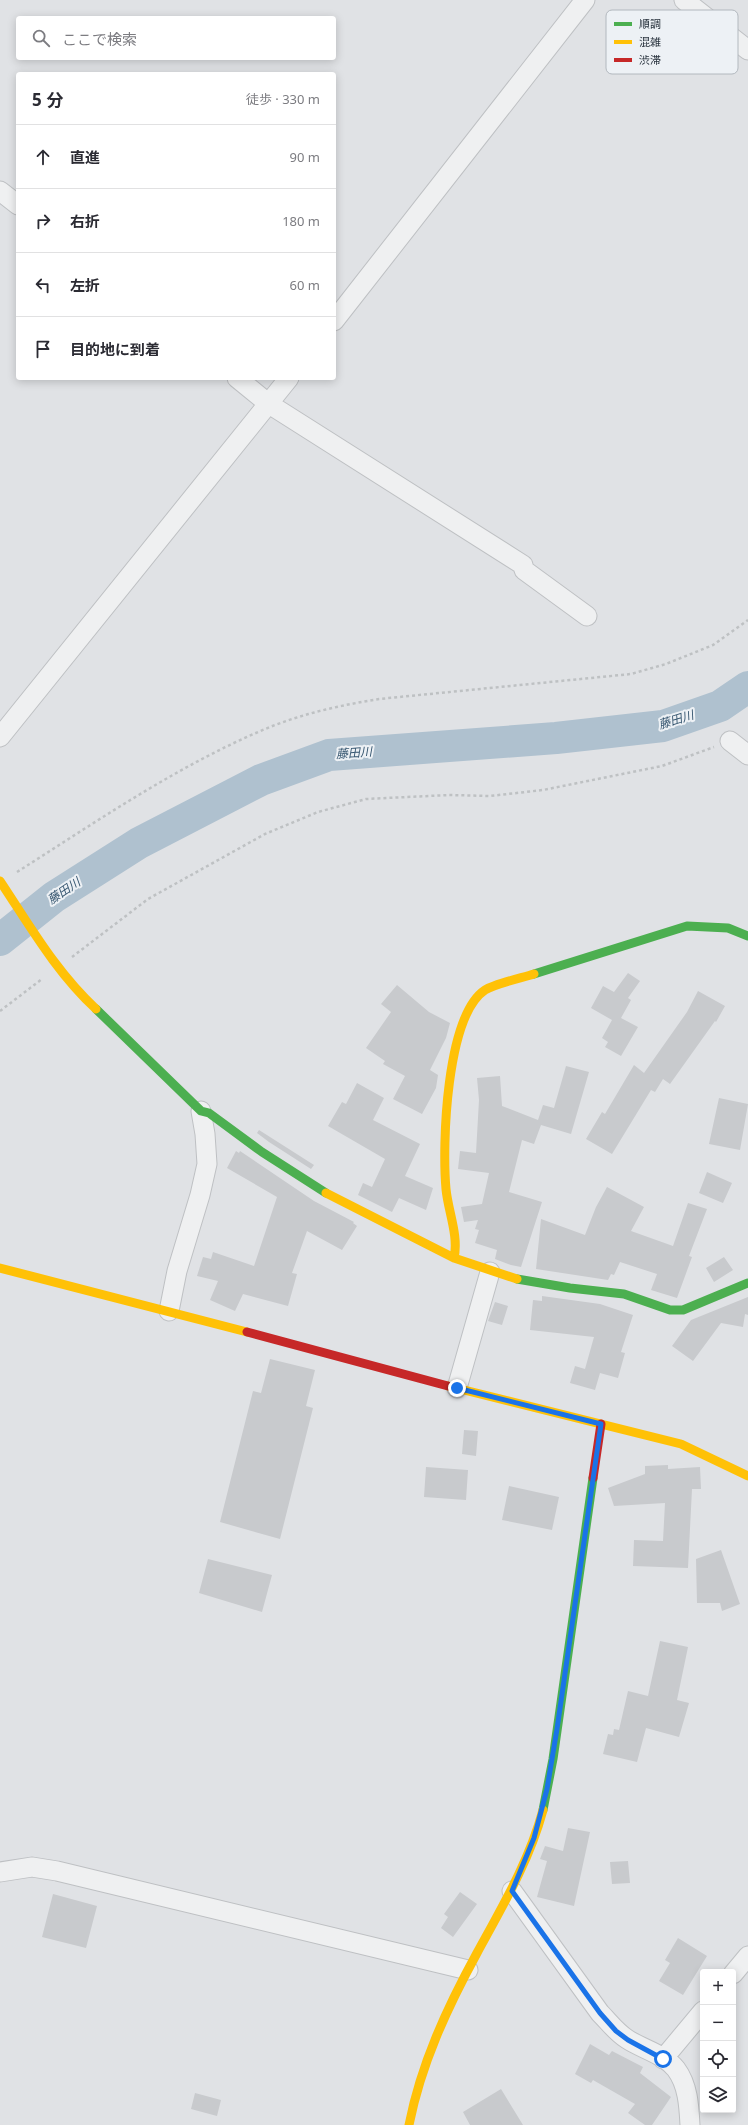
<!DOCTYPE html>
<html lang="ja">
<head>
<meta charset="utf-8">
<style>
  :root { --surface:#fff; --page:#f7f7f7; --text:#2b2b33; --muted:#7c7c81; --line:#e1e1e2 }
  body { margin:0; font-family:"Noto Sans","Noto Sans JP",sans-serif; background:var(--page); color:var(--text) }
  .controls { position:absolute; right:12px; bottom:12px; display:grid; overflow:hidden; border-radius:4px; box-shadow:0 2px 10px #0003 }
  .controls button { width:36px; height:36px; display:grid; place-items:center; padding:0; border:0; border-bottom:1px solid var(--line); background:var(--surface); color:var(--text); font:20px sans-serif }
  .stop { position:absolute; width:12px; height:12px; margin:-9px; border:3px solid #1a73e8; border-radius:50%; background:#fff }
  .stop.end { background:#1a73e8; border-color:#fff; box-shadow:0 1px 4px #0008 }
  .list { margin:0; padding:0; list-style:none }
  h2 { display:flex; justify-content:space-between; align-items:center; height:52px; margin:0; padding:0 16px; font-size:17px }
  h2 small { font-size:13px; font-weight:400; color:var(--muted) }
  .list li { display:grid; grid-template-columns:26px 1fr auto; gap:12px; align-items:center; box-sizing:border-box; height:64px; padding:0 16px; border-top:1px solid var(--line) }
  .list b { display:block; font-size:15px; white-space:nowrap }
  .list em { font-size:13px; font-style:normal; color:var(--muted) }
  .icon { flex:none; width:22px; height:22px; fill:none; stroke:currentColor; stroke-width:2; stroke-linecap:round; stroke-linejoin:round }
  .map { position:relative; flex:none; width:748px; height:2125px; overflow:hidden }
  .search { position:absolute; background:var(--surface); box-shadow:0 2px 10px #0003; left:16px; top:16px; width:320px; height:44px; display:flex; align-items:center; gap:10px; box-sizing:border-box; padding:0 14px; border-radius:4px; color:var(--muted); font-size:15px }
  .panel { position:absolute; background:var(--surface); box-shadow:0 2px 10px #0003; left:16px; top:72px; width:320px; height:308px; border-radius:4px }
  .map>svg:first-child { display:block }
</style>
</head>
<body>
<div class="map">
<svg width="748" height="2125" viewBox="0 0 748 2125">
  <rect width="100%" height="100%" fill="#e0e2e5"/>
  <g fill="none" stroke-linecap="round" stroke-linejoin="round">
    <path stroke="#afc1cf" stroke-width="32" d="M0 940 54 897 139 843 261 780 329 755 556 738 663 726 720 706 748 687"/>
  </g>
  <path fill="#c8cacd" d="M628 973 640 981 628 998 631 1000 621 1018 638 1027 621 1056 605 1047 608 1042 602 1038 612 1020 591 1008 603 986 614 992Z
    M397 985 429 1012 450 1023 446 1038 430 1070 438 1075 436 1088 422 1114 393 1099 405 1076 383 1064 385 1061 366 1048 391 1012 381 1004Z
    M698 991 725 1006 716 1022 715 1021 670 1084 663 1079 655 1092 651 1090 612 1154 586 1139 602 1112 605 1114 634 1065 644 1073 687 1012Z
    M566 1066 589 1072 571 1134 541 1125 534 1144 522 1140 509 1192 542 1202 521 1267 511 1265 495 1259 497 1250 475 1243 479 1230 475 1229 478 1220 464 1222 461 1207 482 1204 489 1173 458 1169 460 1151 476 1153 479 1100 477 1078 500 1076 502 1106 538 1120 543 1105 554 1108Z
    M357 1083 384 1098 373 1120 420 1144 405 1176 433 1188 426 1210 399 1198 392 1212 358 1195 363 1183 372 1187 385 1159 328 1126 342 1102 346 1104Z
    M719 1098 748 1104 740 1150 709 1144Z
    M259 1130 314 1165 311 1169 269 1142 257 1133Z
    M236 1151 239 1153 240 1151 314 1201 354 1222 353 1223 357 1226 342 1250 307 1231 292 1273 297 1274 288 1306 243 1294 235 1311 210 1300 218 1281 197 1276 203 1257 211 1259 213 1252 254 1266 277 1197 227 1168Z
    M707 1172 732 1183 723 1203 699 1193Z
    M607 1187 644 1207 631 1231 673 1246 688 1203 707 1209 689 1256 692 1257 677 1298 651 1290 657 1274 620 1262 614 1275 611 1274 608 1280 536 1269 541 1219 585 1235 596 1207Z
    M724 1257 733 1270 714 1282 706 1268Z
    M542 1296 600 1304 633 1315 621 1352 625 1353 618 1378 600 1373 595 1390 570 1383 575 1366 585 1369 594 1337 530 1330 533 1300 542 1301Z
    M748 1297V1315L745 1314 743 1327 721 1323 693 1361 672 1346 691 1320Z
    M495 1302 508 1306 502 1325 488 1321Z
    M270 1359 315 1370 306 1406 313 1408 280 1539 220 1522 253 1391 261 1393Z
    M464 1430 478 1431 476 1456 462 1454Z
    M668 1465V1469L700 1467 701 1489H692L688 1568 633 1566 634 1540 663 1541 665 1503 614 1506 608 1488 645 1474V1466Z
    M426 1467 468 1470 466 1500 424 1497Z
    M509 1486 559 1497 552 1530 502 1520Z
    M721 1550 740 1604 722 1611 720 1603H697L696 1559Z
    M208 1559 272 1575 262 1612 199 1593Z
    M660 1641 688 1647 677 1700 689 1703 679 1737 646 1728 637 1762 603 1754 608 1734 613 1735 614 1729 619 1730 628 1691 648 1696Z
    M568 1828 590 1832 574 1906 537 1897 547 1861 540 1859 545 1846 563 1851Z
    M628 1861 630 1883 612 1884 610 1862Z
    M460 1892 477 1904 453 1937 441 1928 448 1917 444 1914Z
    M53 1894 97 1906 86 1948 42 1937Z
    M678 1938 707 1956 683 1995 659 1981 670 1963 665 1960Z
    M590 2044 609 2055 612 2051 643 2067 640 2073 671 2097 652 2125H645L628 2113 635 2104 593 2080 591 2083 575 2074Z
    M501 2089 523 2125H470L463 2112Z
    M195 2093 221 2100 217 2116 191 2109Z"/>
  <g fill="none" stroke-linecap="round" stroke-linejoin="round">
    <g stroke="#bec0c3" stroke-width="21">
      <path id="street" d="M684 0 748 50
        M0 191 18 205
        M334 321 585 0
        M237 378 269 404 523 565 524 570 587 616
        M0 737 289 378
        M730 741 748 755
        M169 1311 177 1271 200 1195 207 1164 205 1134 201 1111
        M457 1388 490 1272
        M0 1872 32 1867 57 1871 468 1970
        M512 1891 600 2013C609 2022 616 2032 627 2039 642 2049 664 2054 676 2069 688 2085 689 2106 690 2125
        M733 1974 748 1956
        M663 2059 703 2011"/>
    </g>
    <path stroke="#bec1c3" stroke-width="2.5" stroke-dasharray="3 3" stroke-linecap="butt" d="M17 872C99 820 180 764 270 727 305 713 342 705 379 699L631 674 666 664 713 645 748 620
      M72 957 148 899 265 834 318 812 366 799 449 795 490 796 543 790 662 766 714 747
      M0 1011 42 979"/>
    <use href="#street" stroke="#eff0f1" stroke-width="19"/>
    <path stroke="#4caf50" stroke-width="9" d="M534 974 687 926 728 928 748 936
      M96 1009 201 1111 209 1113 262 1152 326 1193
      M517 1279 570 1288 624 1294 670 1310H683L748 1283
      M543 1810 553 1759 593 1478"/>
    <path stroke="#ffc107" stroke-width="9" d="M0 881C30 926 56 972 96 1009
      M326 1193 454 1258 517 1279
      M454 1258C459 1236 448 1211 446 1189 442 1145 446 1016 485 990 494 984 521 978 534 974
      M0 1268 247 1332
      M448 1386 681 1444 748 1476
      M409 2125C421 2064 447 2008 477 1953 502 1907 529 1862 543 1810"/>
    <path stroke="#c62828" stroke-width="9" d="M247 1332 448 1386
      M593 1478 601 1424"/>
  </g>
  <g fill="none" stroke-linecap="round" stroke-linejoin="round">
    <path stroke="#1a73e8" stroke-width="5" d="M457 1388 601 1424 557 1729 547 1789 534 1838 512 1891 600 2013 616 2031 628 2040 663 2059"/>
  </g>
  <g text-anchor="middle" stroke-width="4" stroke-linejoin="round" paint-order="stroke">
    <g font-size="12" font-style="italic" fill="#34546e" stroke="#edf1f5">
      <text transform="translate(676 720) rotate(-17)" y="4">藤田川</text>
      <text transform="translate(354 753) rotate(-4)" y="4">藤田川</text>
      <text transform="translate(64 891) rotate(-34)" y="4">藤田川</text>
    </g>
  </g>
  <rect x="606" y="10" width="132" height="64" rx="6" fill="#edf1f5" stroke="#b2b8be" stroke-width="1"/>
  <rect x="614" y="22" width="18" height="4" fill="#4caf50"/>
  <rect x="614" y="40" width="18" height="4" fill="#ffc107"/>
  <rect x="614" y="58" width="18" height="4" fill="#c62828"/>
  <g font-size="11" fill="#28323d">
    <text x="639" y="28">順調</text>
    <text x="639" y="46">混雑</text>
    <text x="639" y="64">渋滞</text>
  </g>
</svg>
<div class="controls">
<button>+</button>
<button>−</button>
<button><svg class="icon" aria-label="locate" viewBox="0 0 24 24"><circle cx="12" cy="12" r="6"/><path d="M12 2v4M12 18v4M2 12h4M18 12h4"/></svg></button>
<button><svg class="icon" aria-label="layers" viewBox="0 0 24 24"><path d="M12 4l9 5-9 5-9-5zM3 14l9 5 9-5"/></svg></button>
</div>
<div class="stop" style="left:663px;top:2059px"></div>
<div class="stop end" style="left:457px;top:1388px"></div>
<div class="search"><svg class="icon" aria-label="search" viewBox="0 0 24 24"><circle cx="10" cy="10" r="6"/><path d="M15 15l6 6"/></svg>ここで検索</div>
<section class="panel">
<h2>5 分<small>徒歩 · 330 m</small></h2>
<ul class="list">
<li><svg class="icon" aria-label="ahead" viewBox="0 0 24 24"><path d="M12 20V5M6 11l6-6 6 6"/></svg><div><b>直進</b></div><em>90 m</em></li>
<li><svg class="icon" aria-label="right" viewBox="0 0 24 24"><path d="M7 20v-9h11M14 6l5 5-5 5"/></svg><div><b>右折</b></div><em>180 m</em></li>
<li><svg class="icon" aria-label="left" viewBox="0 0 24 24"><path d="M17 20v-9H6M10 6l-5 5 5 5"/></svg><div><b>左折</b></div><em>60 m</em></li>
<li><svg class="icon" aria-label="arrive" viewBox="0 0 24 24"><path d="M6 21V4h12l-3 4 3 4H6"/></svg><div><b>目的地に到着</b></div></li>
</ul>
</section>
</div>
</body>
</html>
